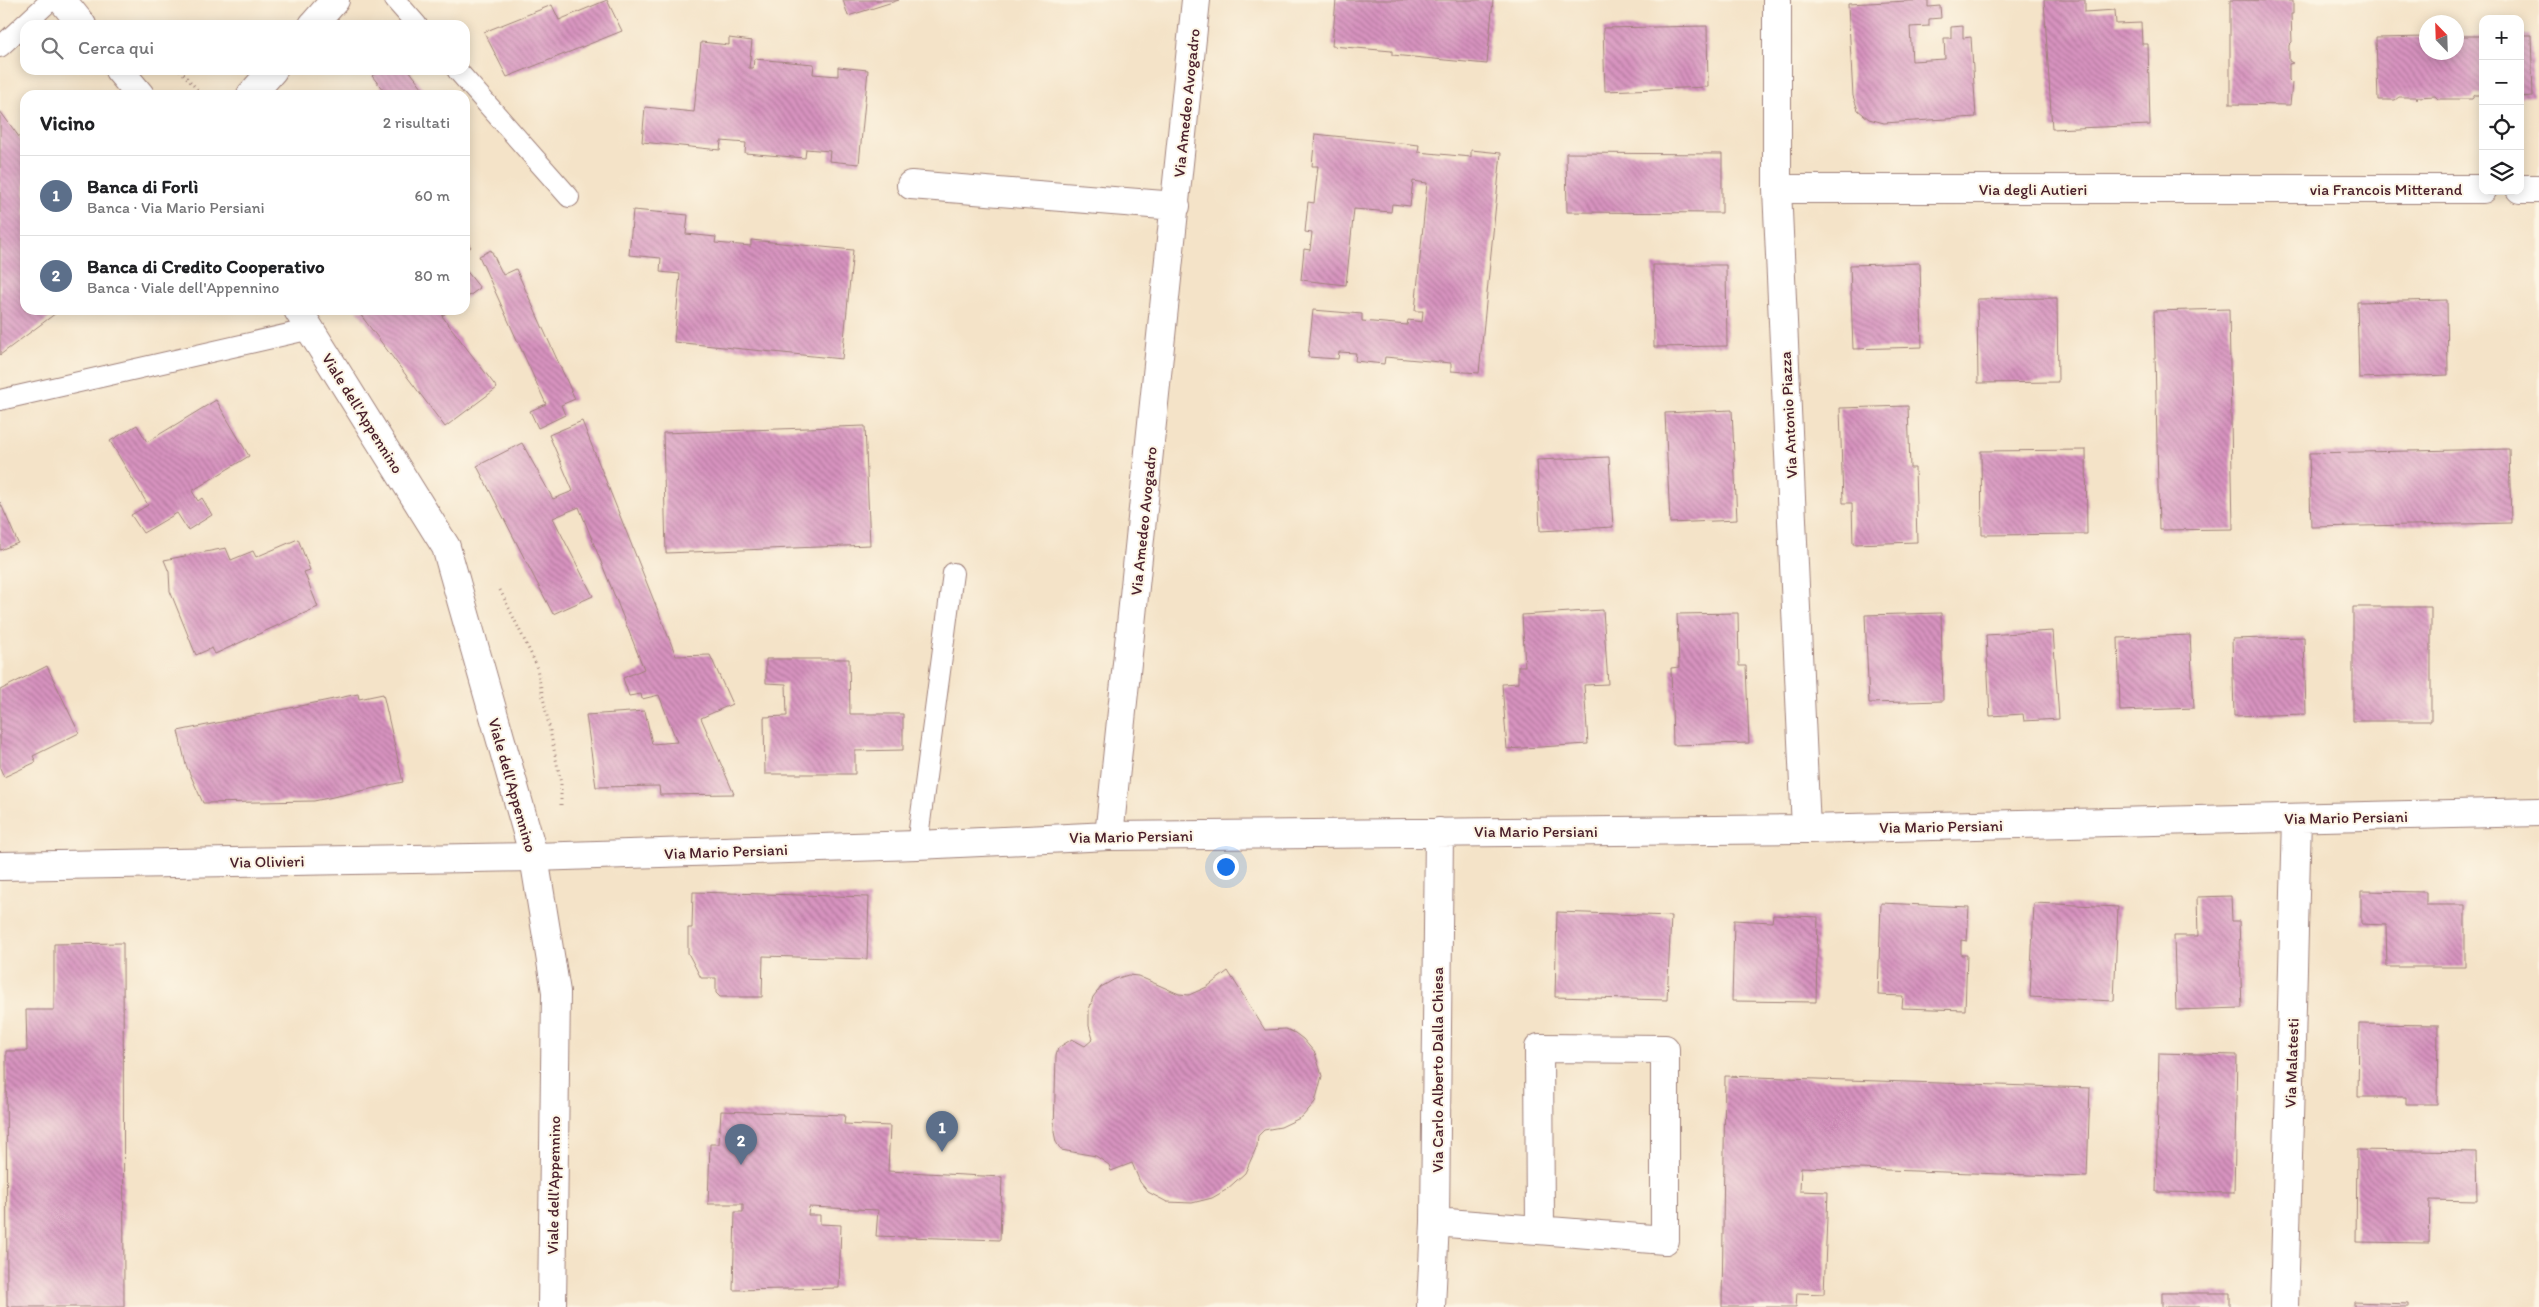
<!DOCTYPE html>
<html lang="it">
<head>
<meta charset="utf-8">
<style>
  :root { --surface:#fff; --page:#f6f6f6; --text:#202124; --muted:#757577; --line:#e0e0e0; --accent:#db2777 }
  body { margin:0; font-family:Itim,sans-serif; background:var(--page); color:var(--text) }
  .controls { position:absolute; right:15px; top:15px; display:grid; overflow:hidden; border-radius:10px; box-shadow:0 2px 12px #0003 }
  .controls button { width:45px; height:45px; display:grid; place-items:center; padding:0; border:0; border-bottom:1px solid var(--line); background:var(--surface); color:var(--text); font:25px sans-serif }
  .compass { position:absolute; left:2419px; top:15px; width:45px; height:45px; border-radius:50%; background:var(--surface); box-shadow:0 2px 12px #0003; rotate:337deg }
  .you { position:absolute; left:1225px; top:866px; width:18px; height:18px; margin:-12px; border:4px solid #fff; border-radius:50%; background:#1a73e8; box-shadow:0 0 0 8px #1a73e833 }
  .badge { display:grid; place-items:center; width:32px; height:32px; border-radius:50%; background:var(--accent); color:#fff; font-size:16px; font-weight:700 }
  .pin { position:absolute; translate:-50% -41px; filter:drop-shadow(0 1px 2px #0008) }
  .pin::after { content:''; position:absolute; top:26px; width:18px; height:15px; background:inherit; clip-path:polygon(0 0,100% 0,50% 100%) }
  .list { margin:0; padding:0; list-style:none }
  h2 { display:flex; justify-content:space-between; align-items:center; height:65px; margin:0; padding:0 20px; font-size:21px }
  h2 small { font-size:16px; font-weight:400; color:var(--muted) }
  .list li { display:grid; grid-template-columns:32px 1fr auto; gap:15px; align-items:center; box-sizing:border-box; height:80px; padding:0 20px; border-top:1px solid var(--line) }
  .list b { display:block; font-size:19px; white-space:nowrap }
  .list p { margin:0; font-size:16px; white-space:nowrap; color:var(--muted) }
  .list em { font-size:16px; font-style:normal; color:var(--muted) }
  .icon { flex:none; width:28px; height:28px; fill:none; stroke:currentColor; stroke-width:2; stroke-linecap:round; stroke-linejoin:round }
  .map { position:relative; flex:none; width:2539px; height:1307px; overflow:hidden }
  .search { position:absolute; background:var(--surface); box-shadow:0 2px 12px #0003; left:20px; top:20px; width:450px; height:55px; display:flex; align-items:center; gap:12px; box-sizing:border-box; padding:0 18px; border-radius:15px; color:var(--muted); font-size:19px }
  .panel { position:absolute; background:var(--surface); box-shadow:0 2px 12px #0003; left:20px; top:90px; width:450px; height:225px; border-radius:15px }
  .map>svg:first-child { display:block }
</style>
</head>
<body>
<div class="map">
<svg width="2539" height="1307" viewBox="0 0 2539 1307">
  <defs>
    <pattern id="building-back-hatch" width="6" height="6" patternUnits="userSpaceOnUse" patternTransform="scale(1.25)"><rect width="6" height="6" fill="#d793bf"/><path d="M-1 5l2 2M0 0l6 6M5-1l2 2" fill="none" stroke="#b0779b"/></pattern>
  </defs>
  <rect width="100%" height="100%" fill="#fcf5e5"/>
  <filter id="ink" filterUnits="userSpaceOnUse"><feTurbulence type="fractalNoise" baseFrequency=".02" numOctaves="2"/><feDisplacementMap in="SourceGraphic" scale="10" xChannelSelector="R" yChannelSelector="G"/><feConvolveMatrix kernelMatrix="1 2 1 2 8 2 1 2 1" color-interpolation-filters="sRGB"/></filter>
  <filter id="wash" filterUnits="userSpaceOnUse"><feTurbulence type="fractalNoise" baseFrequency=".0096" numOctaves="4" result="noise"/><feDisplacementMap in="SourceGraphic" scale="20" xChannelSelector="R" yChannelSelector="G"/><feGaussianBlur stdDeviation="1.12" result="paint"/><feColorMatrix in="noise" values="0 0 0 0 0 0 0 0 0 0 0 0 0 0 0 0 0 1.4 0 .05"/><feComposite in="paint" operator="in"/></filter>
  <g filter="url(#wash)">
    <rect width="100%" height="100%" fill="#f4e3c8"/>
    <g id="blocks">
      <path fill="url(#building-back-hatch)" d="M607 0 622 31 507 77 484 32 552 5 559 20Z
        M843 0H899L848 16Z
        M1336 0H1493L1487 64 1392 55V51L1332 46Z
        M1928 0V7L1940 6 1941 18 1929 19V26L1910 27 1912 61 1945 59 1944 38H1951V27L1963 26V38L1971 37 1976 117 1884 123 1869 119 1858 110 1853 96 1848 4Z
        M2044 0H2085V12L2115 10 2116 24 2141 23 2142 44H2148L2150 125 2052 129Z
        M2230 0 2293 1V14H2291L2292 42 2289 45V61L2293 63 2289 64V80L2292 83 2290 105 2230 104Z
        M1707 26 1708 87 1605 91 1603 28Z
        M2520 35H2531L2533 96 2520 97Z
        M2456 36H2483V95H2475L2472 99H2438L2435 96 2418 97 2417 100 2416 97H2399L2395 100H2378L2376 38 2426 37V52H2456Z
        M729 38 752 41 749 68H753L754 59 814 64 813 74 838 76V67L868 70 859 164 829 161 830 151 806 149 805 158 745 153 746 143 721 141 720 150 642 142 645 107 694 112 701 42 729 45Z
        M379 70H409L428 95H387L372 76Z
        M0 111 25 145V310H60L0 355Z
        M1315 134 1419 145 1418 152 1471 157V150L1501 153 1479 373 1451 371V363L1385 357 1384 364 1355 361 1356 353 1339 352 1338 359 1308 357 1313 310 1362 314V321L1407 325 1408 320 1422 322 1423 311H1415L1427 183 1413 181 1410 206 1392 204 1391 212 1354 209 1346 285 1301 280 1304 249 1310 250 1312 233 1305 232 1308 202 1314 203 1316 184 1318 166H1312Z
        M1566 153 1722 154V213L1567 212Z
        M633 210 688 215 686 234 716 237 715 243 751 246V240L853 250 842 359 674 342 680 274 660 272 661 258 629 255Z
        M465 239 471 247 465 252Z
        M491 250 503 275 516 269 575 399 561 405 565 415 538 428 530 411 546 404 479 256Z
        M1920 263 1922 347 1853 349 1850 265Z
        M1653 265H1726L1727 346 1654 347Z
        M465 269 480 288 465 299Z
        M2057 298 2058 382 1978 383 1977 299Z
        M2447 300 2448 375 2359 378 2357 302Z
        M2229 309 2233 529 2159 530 2154 311Z
        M357 310H450L442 316 497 388 445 427Z
        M216 400 249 456 192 491 198 501 202 498 212 515 188 530 177 513 143 533 131 515 148 505 110 441 137 425 147 442Z
        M1908 406 1910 468H1915L1917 542 1853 544 1852 503H1843L1840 408Z
        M1732 410 1737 520 1670 523 1665 413Z
        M582 421 676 656 710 655 732 704 701 718 734 794 660 795 659 786 596 787 586 715 645 711 652 744 677 742 659 695 642 699 641 694 629 696 623 678 644 669 579 507 553 518 593 596 553 614 477 466 522 443 553 499 573 491 549 435Z
        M865 426 870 545 666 553 663 433Z
        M2509 449 2511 523 2311 527 2309 453Z
        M2086 450 2087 534 1982 535 1981 451Z
        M1609 457 1613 527 1540 531 1537 460Z
        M0 502 18 543 0 550Z
        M298 539 310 570 304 572 318 607 215 654 212 648 196 655 170 591 169 572 164 560 226 548 231 560 253 551 256 557Z
        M2353 607H2431V721H2353Z
        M1603 610 1608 684 1584 685 1588 744 1507 749 1502 684 1518 683V666H1525L1522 615Z
        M1738 613 1739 666H1746L1749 743 1673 745 1671 668 1679 667 1677 614Z
        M1941 613 1943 701 1869 703 1865 615Z
        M2053 631 2059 719 2024 721 2023 714 1990 716 1986 635Z
        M2190 635 2194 708 2120 711 2118 638Z
        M2304 637 2306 714 2234 716 2232 639Z
        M766 659H849L850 714H903V750L855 751V774H765L764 717 787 716 786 684 766 683Z
        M47 666 79 733 33 756 36 762 4 777 0 768V690Z
        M358 694 359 699 383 694 403 782 314 801 203 803 186 765 178 731Z
        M2361 891 2426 892V905H2465V967H2387L2386 925 2361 924Z
        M693 892 869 897 867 959 763 956 762 997H720L716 993V978H701L688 953V928H692Z
        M2231 896 2232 921H2239L2242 1008 2176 1010 2174 936H2198L2197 897Z
        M1881 903 1969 907 1967 941 1961 940V955H1967L1965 1010 1902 1008 1903 996 1878 995Z
        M2034 903 2118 907 2114 1001 2030 997Z
        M1557 912 1671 916 1667 1000 1555 997Z
        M1773 915 1818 917 1816 1002 1732 1001 1734 920 1772 922Z
        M123 943 124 1307H7L6 1051H27L26 1010H54V944Z
        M1228 971 1265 1030 1286 1029 1295 1033 1303 1039 1315 1053 1322 1076 1315 1102 1302 1117 1281 1127 1264 1130 1258 1136 1257 1146 1245 1173 1226 1190 1212 1198 1192 1203 1167 1202 1148 1192 1140 1182 1132 1163 1111 1171 1109 1165 1096 1156 1061 1150 1056 1142 1054 1132 1056 1055 1058 1048 1072 1039 1085 1046 1093 1039 1089 1026V1010L1093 997 1101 987 1115 979 1128 975 1138 976 1179 994 1189 995 1207 987Z
        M2359 1024 2438 1025 2437 1104H2406V1097H2358Z
        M2159 1053 2237 1055 2234 1193 2156 1192Z
        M1725 1076 2090 1088 2087 1177 1801 1167 1800 1191 1828 1192 1824 1294 1797 1293 1796 1307H1722Z
        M721 1111 845 1115 844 1124 890 1126 888 1171 1002 1177 1000 1240 876 1236 878 1210 809 1207 808 1215H820V1224L841 1225 839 1288 733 1290 735 1212H743V1204H708L710 1144H719Z
        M2357 1150 2476 1152 2477 1201 2430 1200 2429 1243 2356 1242Z
        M2162 1293H2230V1307H2162Z
        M2354 1302 2409 1304V1307H2354Z"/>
    </g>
  </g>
  <g filter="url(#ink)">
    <use href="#blocks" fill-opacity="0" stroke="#9f817a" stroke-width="1"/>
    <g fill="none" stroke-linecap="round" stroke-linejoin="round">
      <g stroke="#9f817a" stroke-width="22">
        <path id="lane" d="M395 0 417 25
          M0 47 51 0
          M457 70 569 197
          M0 400 311 329
          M917 845 953 573"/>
      </g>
      <g stroke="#9f817a" stroke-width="30">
        <path id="street" d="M1777 0V189L1806 829
          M911 185 1176 206
          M1777 189H2483
          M2520 189H2539
          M1109 836 1196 0
          M0 866 534 857 917 845 1109 836 1806 829 2539 812
          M1435 1222 1665 1240V1049L1539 1048 1540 1230
          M1431 1307 1435 1222 1439 832
          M2284 1307 2297 818"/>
      </g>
      <g stroke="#9f817a" stroke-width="30">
        <path id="secondary" d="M62 0 82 25
          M313 25 335 0
          M119 70 140 95
          M251 95 273 70
          M298 310 446 547 534 857 556 992 552 1307"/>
      </g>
      <path stroke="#9f817a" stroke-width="3" stroke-dasharray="1 4" stroke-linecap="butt" d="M180 70 202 95
        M500 590 536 664 561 783V805"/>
      <use href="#lane" stroke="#fff" stroke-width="20"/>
      <use href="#street" stroke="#fff" stroke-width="28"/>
      <use href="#secondary" stroke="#fff" stroke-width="28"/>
    </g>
  </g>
  <g text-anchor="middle" stroke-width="4" stroke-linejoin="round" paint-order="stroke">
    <g font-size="16" fill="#4a1f2b" stroke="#fcf5e5">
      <text transform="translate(1186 103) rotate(-84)" y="6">Via Amedeo Avogadro</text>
      <text x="2033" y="195">Via degli Autieri</text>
      <text x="2386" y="195">via Francois Mitterand</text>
      <text transform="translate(363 413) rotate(58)" y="6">Viale dell'Appennino</text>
      <text transform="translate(1788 415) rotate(-93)" y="6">Via Antonio Piazza</text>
      <text transform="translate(1143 521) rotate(-84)" y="6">Via Amedeo Avogadro</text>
      <text transform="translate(513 785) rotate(74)" y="6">Viale dell'Appennino</text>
      <text transform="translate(2346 817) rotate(-1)" y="6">Via Mario Persiani</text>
      <text transform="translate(1941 826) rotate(-1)" y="6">Via Mario Persiani</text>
      <text x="1536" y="837">Via Mario Persiani</text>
      <text transform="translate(1131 836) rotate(-1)" y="6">Via Mario Persiani</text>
      <text transform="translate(726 851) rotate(-2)" y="6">Via Mario Persiani</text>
      <text transform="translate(267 861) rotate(-1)" y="6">Via Olivieri</text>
      <text transform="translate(2291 1063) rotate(-88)" y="6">Via Malatesti</text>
      <text transform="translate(1437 1070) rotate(-90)" y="6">Via Carlo Alberto Dalla Chiesa</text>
      <text transform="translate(553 1185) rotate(-89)" y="6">Viale dell'Appennino</text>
    </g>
  </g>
</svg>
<div class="controls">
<button>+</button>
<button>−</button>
<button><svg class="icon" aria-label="locate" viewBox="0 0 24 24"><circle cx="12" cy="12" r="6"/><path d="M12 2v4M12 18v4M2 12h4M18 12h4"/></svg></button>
<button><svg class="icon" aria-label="layers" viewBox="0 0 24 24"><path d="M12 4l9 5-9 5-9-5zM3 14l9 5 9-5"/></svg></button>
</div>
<svg class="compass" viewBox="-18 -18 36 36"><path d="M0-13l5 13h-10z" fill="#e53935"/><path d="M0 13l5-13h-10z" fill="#757577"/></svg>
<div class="you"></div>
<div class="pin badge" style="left:942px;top:1152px;background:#5c6f8a">1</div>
<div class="pin badge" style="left:741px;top:1165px;background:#5c6f8a">2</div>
<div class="search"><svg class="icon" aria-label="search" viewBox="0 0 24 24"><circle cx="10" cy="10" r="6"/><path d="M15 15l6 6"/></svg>Cerca qui</div>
<section class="panel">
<h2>Vicino<small>2 risultati</small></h2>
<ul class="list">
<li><span class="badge" style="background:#5c6f8a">1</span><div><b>Banca di Forlì</b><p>Banca · Via Mario Persiani</p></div><em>60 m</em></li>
<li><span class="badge" style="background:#5c6f8a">2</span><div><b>Banca di Credito Cooperativo</b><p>Banca · Viale dell'Appennino</p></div><em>80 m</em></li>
</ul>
</section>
</div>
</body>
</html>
